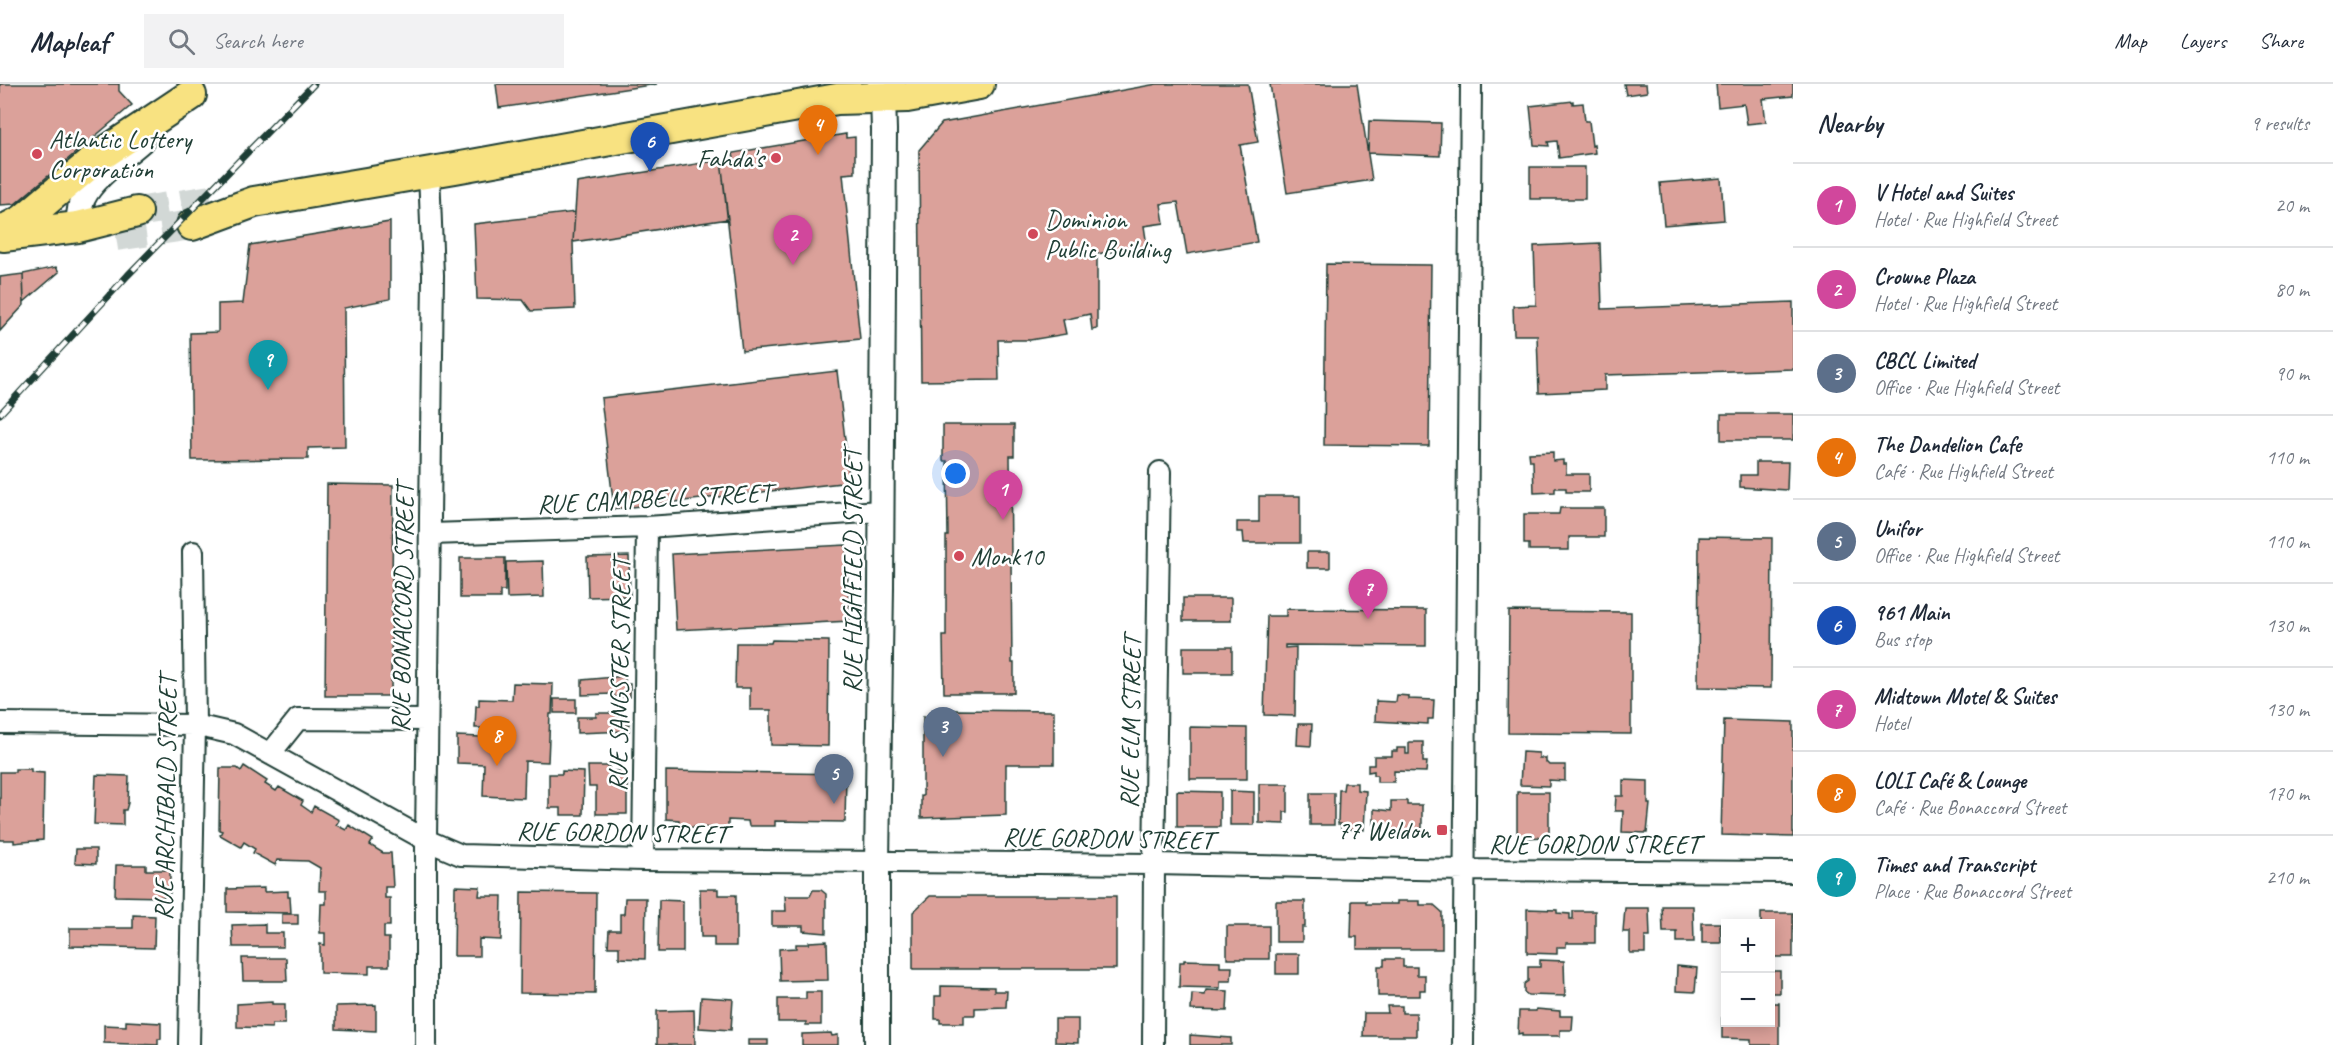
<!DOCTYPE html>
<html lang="en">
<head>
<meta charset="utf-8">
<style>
  :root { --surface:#fff; --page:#f2f2f3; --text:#1f2937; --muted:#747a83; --line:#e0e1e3; --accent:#d1495b }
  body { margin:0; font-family:Caveat,sans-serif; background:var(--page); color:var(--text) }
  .controls { position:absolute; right:18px; bottom:18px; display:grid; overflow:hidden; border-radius:0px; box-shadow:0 3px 15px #0003 }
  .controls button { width:54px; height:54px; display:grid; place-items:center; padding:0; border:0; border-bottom:2px solid var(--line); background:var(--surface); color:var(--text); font:30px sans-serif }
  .you { position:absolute; left:956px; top:390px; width:21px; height:21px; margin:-15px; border:4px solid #fff; border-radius:50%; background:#1a73e8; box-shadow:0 0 0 9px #1a73e833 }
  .badge { display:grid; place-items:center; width:39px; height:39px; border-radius:50%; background:var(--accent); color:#fff; font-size:20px; font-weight:700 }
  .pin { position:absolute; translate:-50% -50px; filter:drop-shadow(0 2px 3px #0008) }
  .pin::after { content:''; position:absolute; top:32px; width:21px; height:18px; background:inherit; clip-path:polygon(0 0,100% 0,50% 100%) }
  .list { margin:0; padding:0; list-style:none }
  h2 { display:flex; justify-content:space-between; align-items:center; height:78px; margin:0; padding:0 24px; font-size:26px }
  h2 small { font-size:20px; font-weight:400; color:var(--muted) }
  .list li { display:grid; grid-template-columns:39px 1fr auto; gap:18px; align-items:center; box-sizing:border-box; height:84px; padding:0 24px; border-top:2px solid var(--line) }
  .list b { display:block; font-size:22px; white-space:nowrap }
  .list p { margin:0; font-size:20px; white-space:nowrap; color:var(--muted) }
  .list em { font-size:20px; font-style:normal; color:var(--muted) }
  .icon { flex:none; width:33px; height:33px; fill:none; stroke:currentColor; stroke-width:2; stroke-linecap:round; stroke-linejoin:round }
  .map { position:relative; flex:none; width:1793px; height:961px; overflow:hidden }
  header { display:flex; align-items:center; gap:36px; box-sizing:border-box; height:84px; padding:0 30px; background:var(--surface); border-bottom:2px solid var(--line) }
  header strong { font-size:28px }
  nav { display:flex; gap:33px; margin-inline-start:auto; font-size:21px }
  .search { width:420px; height:54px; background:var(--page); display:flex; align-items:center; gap:15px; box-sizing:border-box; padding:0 21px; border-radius:0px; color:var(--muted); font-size:22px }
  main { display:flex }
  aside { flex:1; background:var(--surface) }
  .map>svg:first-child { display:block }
</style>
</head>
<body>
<header>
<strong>Mapleaf</strong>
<div class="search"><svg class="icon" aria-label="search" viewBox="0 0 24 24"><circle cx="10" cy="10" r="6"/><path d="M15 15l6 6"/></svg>Search here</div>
<nav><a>Map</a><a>Layers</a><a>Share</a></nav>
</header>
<main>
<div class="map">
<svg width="1793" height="961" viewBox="0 0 1793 961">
  <rect width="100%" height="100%" fill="#fff"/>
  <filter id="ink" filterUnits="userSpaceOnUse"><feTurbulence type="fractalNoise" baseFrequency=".0167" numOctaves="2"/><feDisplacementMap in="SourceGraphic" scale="12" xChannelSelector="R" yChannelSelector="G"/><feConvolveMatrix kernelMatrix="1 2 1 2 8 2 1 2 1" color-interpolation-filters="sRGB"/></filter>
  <g filter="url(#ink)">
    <path fill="#dba19a" stroke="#1f3d34" stroke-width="1.5" d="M0 0H119V7L132 21 15 120 0 121Z
      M496 0H657L499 24Z
      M1157 0H1248L1258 58 1240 61 1257 158 1187 170 1178 118 1161 120 1164 139 1144 142 1147 162 1097 170V245L1092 246 1090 230 1063 236 1066 250 1030 256H998L999 296 921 297 919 66 942 39Z
      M1270 0H1357L1372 96 1287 109Z
      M1624 0H1646L1647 8 1626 11Z
      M1716 0H1793V12L1763 15 1766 38 1747 40 1744 20 1718 23Z
      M1573 17V20L1583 19 1585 37H1589L1592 62 1594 61 1595 69 1559 74 1557 57 1548 58 1549 62 1534 61 1530 22Z
      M1369 37 1441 39 1440 72 1368 69Z
      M846 50V54L855 53V89L843 90 860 255 742 267 721 76 734 75 733 69Z
      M721 76 728 135 573 158 577 99Z
      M1530 83H1585V115H1530Z
      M1721 94 1724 136 1664 141 1660 99Z
      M575 128 573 158 575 225 531 227 523 216 477 215 474 140Z
      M390 138V215L344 224 345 363 308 364V375L192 376 190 249 218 248V220L243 219 250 161Z
      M1600 159 1602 225 1793 218V285L1605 291V306L1539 309 1537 251H1514L1513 222 1536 221 1534 162Z
      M1326 180 1431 181 1429 362 1324 361Z
      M56 183 59 188 24 218 23 190Z
      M23 190 24 221 0 247V193Z
      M837 287 850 398 614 425 601 314Z
      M1721 330H1793V356H1721Z
      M943 341H1014V372H1010L1012 579H1014V609H944L943 552H946V452H948L947 377H943Z
      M1553 368V377L1563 376V380H1566V390H1589V408H1566V404H1555V408L1534 409 1533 377H1530L1529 369Z
      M1756 378H1788L1787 406 1740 403V391H1756Z
      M327 400 393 401 391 612H325Z
      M1259 412H1300V459H1244L1243 448H1237V438H1259Z
      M1560 424H1604V453H1569V466H1529V460H1524V430H1559Z
      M1699 453 1772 454 1771 604 1698 603Z
      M846 461 850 537 676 546 672 470Z
      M1307 468H1330V484H1307Z
      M629 472 630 512 588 513 587 473Z
      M460 474H505V507H500V514H460Z
      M543 477 544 513 507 514 506 478Z
      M1183 514H1231V537H1183Z
      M1286 525 1426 526V562L1285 561V564L1296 563 1295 632 1264 631 1267 532H1286Z
      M1509 527 1631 528V650L1508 649Z
      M772 556 829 557 828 662 771 661V626H750V604H735L736 559H771Z
      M1183 563H1232V589H1183Z
      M625 592V600H630V613H614V610L582 611V596Z
      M513 599 553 600 552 630H550L548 678 525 677 524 714 483 712 484 680 457 679V652L481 653V644H475L476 622H479V615L512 616Z
      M1397 611 1409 612V615L1434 616 1433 635H1428V640L1375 637 1376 617 1396 618Z
      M554 615H576V629H554Z
      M954 626 1054 627V680H1006V731L921 734V712H923V633H954Z
      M596 629H625V640H629V647L577 649V633H596Z
      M1724 636 1793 638V753L1721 751Z
      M1298 640H1312L1311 662 1297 661Z
      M1190 643 1247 644V695H1190Z
      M1409 658H1423V678H1427L1426 688 1394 687V698H1377V691H1374V687L1368 688V681H1374V672H1392V667H1397V664H1406V670H1409Z
      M1522 668 1539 669V674H1546V678L1549 681H1565V697L1549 696V702L1520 701Z
      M244 682 267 697 265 700 276 707 279 703 303 717 301 721 311 728 314 722 339 736 336 741 346 746 349 741 373 756 370 761 383 769H391L393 803H385V814H390V842H384V854H389V882H369V890L320 889V860L325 861V849H320L321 820H326V807H319L320 784 308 777 277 776 275 781 253 769 255 765 244 758 241 763 220 751 222 747 219 746 220 684H237L241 687Z
      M588 682H609V692H614V687H627V730H596V703H589Z
      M15 685H31V688L44 689 43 756 14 759V756H0V688H15Z
      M562 687 584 688 583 731H561V724H549V690H562Z
      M666 687 846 690 845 738 775 737V742H749L748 737 728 736V744L679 743V736L666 735Z
      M96 691 129 692 128 719 126 726H123V741L94 740Z
      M1623 696 1648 697V720H1650L1647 749 1622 748 1623 727H1615L1616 712H1623Z
      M1344 699H1357V706L1366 707 1364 746 1341 745V740H1338L1339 706H1343Z
      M1259 700H1288V728H1284V740L1259 739Z
      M1177 707 1220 708V743H1177Z
      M1230 707 1254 708V741H1230Z
      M1517 708H1549V753L1517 754Z
      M1310 709H1334V741H1310Z
      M1391 717H1407V721H1422V748H1392V751H1374V725L1391 727Z
      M76 765H96V780L75 779Z
      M116 781H146V786H170V809H165V813L115 812Z
      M455 802 480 803 479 812H502L501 856 479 855V872H454Z
      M264 804V808L288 807V813H290L291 829 227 828V805Z
      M700 805H718V811H736V862H714V853H701Z
      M813 806H821L826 810V849L803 847V842H772V827H786L785 812H810Z
      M521 808 596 809 595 910 520 909Z
      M930 812H1116V885H913V828Z
      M625 814H646L645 875 619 874V863H608L609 846H620V830H624Z
      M659 816 683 817V868H658Z
      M1276 817H1305V843H1302V858H1276Z
      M1352 817H1366V820H1397V817H1420V821H1434L1442 828V865H1357V853H1351Z
      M1662 822H1693L1694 858H1677V848H1663Z
      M1625 824H1649L1650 853H1645V869H1630V848H1623Z
      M1527 825 1557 826V829L1570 830V835H1573V827H1595V859H1566V863H1557V870L1527 869Z
      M1761 829H1793V873H1770V840H1761Z
      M282 830H298V840H282Z
      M133 831 155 832 154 864 70 862V844H133Z
      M1702 839H1720L1721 859H1702Z
      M265 840V849H283V863H233L232 841Z
      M1227 842H1269V875H1227Z
      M827 857 828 896 780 897 779 865 796 864V860H809V858Z
      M1276 870H1299V890H1276Z
      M242 874H286L287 897H243Z
      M1384 875H1403V883H1417V891H1425V906H1420V912H1378V882H1384Z
      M1184 876 1220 877V883H1232L1231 897H1220V904L1179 903 1180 878H1184Z
      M1540 876 1564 877 1565 912 1528 911 1524 908V900L1528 897V883H1540Z
      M1677 882 1697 884 1695 908 1676 907Z
      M1770 887H1780V909H1770Z
      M941 902 994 903V907H1007L1006 923 975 924V931H964V939H940V935H935V912H941Z
      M1206 906 1228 907 1227 927 1191 926 1192 910 1205 911Z
      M806 908H821V941H806V938H778V915H806Z
      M701 913 733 915 731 946 699 944Z
      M272 918V920H285V940H272V944L237 943V920Z
      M1770 919H1779V961H1751V955L1722 954V926H1726V938H1770Z
      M376 921V947L336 945V922Z
      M1387 922H1402V929H1416V952H1363L1364 929H1388Z
      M1536 925 1560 927V932H1573L1572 946H1560V952H1522V949L1518 950 1519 927H1536Z
      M694 926 695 961H657V927Z
      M1055 935H1078V959L1055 958Z
      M126 937 161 939V955H158V961L104 959V941L126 942Z
      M831 949 832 952 838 951V961H802V950Z
      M1190 951 1231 954V961H1190Z
      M748 956H768V961H748Z"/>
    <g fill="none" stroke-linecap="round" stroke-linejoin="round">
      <path stroke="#d2d8d6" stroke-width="30" stroke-dasharray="30 15" stroke-linecap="butt" d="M137 128 217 115
        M116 152 192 141"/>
      <g stroke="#1f3d34" stroke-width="24">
        <path id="minor" d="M431 450 647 443 880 427
          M0 639 195 641 234 650 426 756 461 771 643 776 1154 780 1465 786 1793 788
          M270 670 298 635 427 636
          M643 776 647 443
          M189 961 195 641 193 468
          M426 961V756L433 191 429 88
          M1153 961 1154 780 1160 388
          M1463 961 1471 0"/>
      </g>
      <g stroke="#1f3d34" stroke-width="28">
        <path id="tertiary" d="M78 143C79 133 79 123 83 114 93 93 124 72 142 56
          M877 961V779L881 503 884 46 883 14 880 0"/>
      </g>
      <g stroke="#1f3d34" stroke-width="34">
        <path id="primary" d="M192 141 254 118 455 84 837 15 907 13 979 0
          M0 148 23 136 98 73 191 11
          M3 152 78 143 137 128"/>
      </g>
      <use href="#minor" stroke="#fff" stroke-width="20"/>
      <use href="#tertiary" stroke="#fff" stroke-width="24"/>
      <use href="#primary" stroke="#f8e281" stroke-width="30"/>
      <g stroke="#1f3d34" stroke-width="7">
        <path id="rail" d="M0 330 128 191 314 0"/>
      </g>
      <use href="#rail" stroke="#fff" stroke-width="4.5" stroke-dasharray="14" stroke-linecap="butt"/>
    </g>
  </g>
  <g fill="#d1495b" stroke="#fff" stroke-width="2">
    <circle cx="37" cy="70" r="6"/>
    <circle cx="776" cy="74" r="6"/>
    <circle cx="1033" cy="150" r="6"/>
    <circle cx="959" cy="472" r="6"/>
    <rect x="1436" y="740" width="12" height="12" rx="3"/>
  </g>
  <g text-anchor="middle" stroke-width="5" stroke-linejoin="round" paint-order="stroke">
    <g font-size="26" fill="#1f3d34" stroke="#fff" text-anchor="start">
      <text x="49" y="64">Atlantic Lottery<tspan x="49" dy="30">Corporation</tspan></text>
      <text x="764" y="83" text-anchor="end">Fahda's</text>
      <text x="1045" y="144">Dominion<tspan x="1045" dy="30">Public Building</tspan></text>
      <text x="971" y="481">Monk10</text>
      <text x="1430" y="755" text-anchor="end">77 Weldon</text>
    </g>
    <g font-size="26" fill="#1f3d34" stroke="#fff">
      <text transform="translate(654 414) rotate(-3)" y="9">RUE CAMPBELL STREET</text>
      <text transform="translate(852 487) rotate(-90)" y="9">RUE HIGHFIELD STREET</text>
      <text transform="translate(402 524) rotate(-89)" y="9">RUE BONACCORD STREET</text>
      <text transform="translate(619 591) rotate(-89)" y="9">RUE SANGSTER STREET</text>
      <text transform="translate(1130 638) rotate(-89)" y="9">RUE ELM STREET</text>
      <text transform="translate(165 714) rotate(-89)" y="9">RUE ARCHIBALD STREET</text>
      <text transform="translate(622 748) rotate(1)" y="9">RUE GORDON STREET</text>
      <text transform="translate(1108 754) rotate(1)" y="9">RUE GORDON STREET</text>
      <text x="1594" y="769">RUE GORDON STREET</text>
    </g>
  </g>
</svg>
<div class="controls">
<button>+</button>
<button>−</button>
</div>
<div class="you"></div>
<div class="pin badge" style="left:1003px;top:436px;background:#d1479c">1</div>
<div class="pin badge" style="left:793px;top:181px;background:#d1479c">2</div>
<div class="pin badge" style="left:943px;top:673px;background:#5c6f8a">3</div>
<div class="pin badge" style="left:818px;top:71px;background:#e8710a">4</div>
<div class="pin badge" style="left:834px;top:720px;background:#5c6f8a">5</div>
<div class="pin badge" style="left:650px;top:88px;background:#1a4fb4">6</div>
<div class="pin badge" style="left:1368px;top:535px;background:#d1479c">7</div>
<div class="pin badge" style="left:497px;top:682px;background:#e8710a">8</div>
<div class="pin badge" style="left:268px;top:306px;background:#0f9aa8">9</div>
</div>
<aside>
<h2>Nearby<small>9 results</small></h2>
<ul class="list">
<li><span class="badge" style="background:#d1479c">1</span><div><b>V Hotel and Suites</b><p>Hotel · Rue Highfield Street</p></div><em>20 m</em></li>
<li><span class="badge" style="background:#d1479c">2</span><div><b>Crowne Plaza</b><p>Hotel · Rue Highfield Street</p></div><em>80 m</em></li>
<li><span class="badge" style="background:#5c6f8a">3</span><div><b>CBCL Limited</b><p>Office · Rue Highfield Street</p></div><em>90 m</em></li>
<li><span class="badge" style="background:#e8710a">4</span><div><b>The Dandelion Cafe</b><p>Café · Rue Highfield Street</p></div><em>110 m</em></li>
<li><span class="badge" style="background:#5c6f8a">5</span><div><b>Unifor</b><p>Office · Rue Highfield Street</p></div><em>110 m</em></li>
<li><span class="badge" style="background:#1a4fb4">6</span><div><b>961 Main</b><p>Bus stop</p></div><em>130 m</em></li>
<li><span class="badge" style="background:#d1479c">7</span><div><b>Midtown Motel &amp; Suites</b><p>Hotel</p></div><em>130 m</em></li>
<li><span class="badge" style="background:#e8710a">8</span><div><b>LOLI Café &amp; Lounge</b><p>Café · Rue Bonaccord Street</p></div><em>170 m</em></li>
<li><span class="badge" style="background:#0f9aa8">9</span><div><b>Times and Transcript</b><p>Place · Rue Bonaccord Street</p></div><em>210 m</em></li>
</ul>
</aside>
</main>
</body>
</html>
